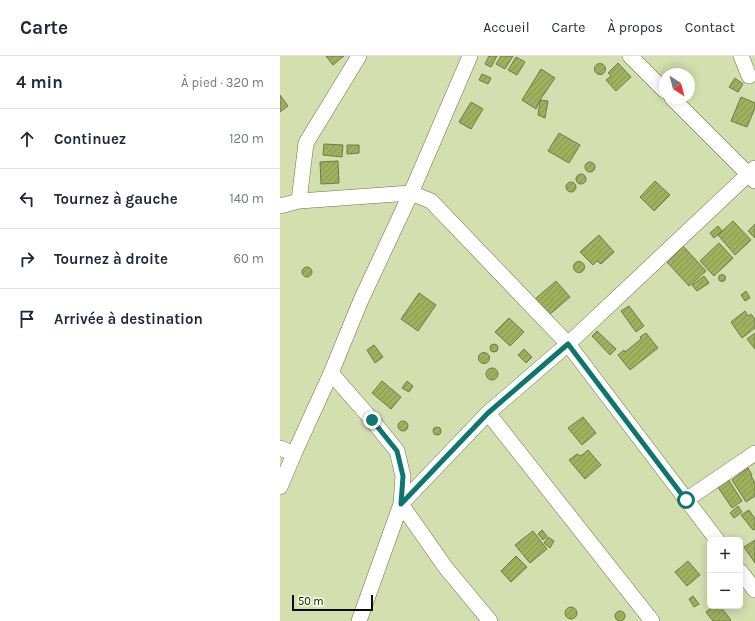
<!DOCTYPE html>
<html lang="fr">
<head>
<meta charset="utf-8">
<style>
  :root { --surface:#fff; --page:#f2f2f3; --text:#1f2937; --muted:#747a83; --line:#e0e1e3 }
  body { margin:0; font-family:Karla,sans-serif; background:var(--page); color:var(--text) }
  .controls { position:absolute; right:12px; bottom:12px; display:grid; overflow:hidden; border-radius:6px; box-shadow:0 2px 10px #0003 }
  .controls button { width:36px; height:36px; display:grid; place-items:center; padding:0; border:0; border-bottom:1px solid var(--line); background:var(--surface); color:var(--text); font:20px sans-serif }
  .compass { position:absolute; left:379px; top:12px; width:36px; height:36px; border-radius:50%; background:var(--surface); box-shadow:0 2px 10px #0003; rotate:144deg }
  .scale { position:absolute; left:12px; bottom:10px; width:81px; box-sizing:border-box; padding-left:4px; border:2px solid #0a0e01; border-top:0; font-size:11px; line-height:14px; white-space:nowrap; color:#0a0e01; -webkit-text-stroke:3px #f6fde4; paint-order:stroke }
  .stop { position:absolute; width:12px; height:12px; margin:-9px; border:3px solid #0f766e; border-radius:50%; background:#fff }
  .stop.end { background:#0f766e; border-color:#fff; box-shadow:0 1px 4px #0008 }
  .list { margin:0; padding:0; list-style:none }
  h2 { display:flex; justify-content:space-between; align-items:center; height:52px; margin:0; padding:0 16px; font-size:17px }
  h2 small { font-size:13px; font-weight:400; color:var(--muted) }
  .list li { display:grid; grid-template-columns:26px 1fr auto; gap:12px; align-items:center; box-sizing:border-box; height:60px; padding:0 16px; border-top:1px solid var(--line) }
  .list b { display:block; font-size:15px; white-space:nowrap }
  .list em { font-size:13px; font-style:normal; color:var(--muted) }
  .icon { flex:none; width:22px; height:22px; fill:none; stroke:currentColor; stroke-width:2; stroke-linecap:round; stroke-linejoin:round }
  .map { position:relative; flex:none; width:475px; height:565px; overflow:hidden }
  header { display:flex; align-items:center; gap:24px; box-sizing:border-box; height:56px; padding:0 20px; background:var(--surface); border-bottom:1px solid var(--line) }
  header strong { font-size:19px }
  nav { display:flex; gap:22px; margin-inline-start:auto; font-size:14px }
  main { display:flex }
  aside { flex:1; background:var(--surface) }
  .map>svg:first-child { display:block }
</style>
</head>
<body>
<header>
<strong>Carte</strong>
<nav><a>Accueil</a><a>Carte</a><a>À propos</a><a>Contact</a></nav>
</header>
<main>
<aside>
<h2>4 min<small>À pied · 320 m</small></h2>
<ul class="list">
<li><svg class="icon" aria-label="ahead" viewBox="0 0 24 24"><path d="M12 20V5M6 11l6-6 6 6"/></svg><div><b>Continuez</b></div><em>120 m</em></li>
<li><svg class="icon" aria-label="left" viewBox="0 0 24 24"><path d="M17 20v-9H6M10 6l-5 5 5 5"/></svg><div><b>Tournez à gauche</b></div><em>140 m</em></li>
<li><svg class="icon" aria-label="right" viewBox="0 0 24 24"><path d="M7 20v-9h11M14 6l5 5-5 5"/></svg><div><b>Tournez à droite</b></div><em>60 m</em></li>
<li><svg class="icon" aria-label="arrive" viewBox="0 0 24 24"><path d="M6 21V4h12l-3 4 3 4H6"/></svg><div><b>Arrivée à destination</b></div></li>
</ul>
</aside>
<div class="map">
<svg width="475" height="565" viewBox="0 0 475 565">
  <defs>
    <pattern id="building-hatch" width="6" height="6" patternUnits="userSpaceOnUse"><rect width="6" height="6" fill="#a0b15e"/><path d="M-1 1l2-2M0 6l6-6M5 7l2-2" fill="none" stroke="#889750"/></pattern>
  </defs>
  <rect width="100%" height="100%" fill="#d3dfae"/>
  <path fill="url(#building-hatch)" stroke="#6f794c" d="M46 0H64L53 9Z
    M209 0H217L211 11 205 8Z
    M221 0H233L225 13 216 8Z
    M236 1 245 6 237 19 228 14Z
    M338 7 351 21 336 35 326 24 331 20 328 17Z
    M314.5 13a5.5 5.5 0 1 1 11 0a5.5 5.5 0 1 1-11 0Z
    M261 13 275 22 260 44 256 53 242 44Z
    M202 18 211 22 208 28 199 24Z
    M455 22 463 28 458 36 449 31Z
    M0 39 8 50 0 56Z
    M461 41 475 47V52L467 71 451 65Z
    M260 44 268 45 265 62 258 59Z
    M191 46 203 53 191 73 179 66Z
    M279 77 300 89 289 107 268 95Z
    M44 88 63 89 62 101 43 99Z
    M67 89H79V97L67 98Z
    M58 105 59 127 41 128 40 106Z
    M305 111a5 5 0 1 1 10 0a5 5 0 1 1-10 0Z
    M296 123a5 5 0 1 1 10 0a5 5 0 1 1-10 0Z
    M375 125 390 139 374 155 360 141Z
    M286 131a5 5 0 1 1 10 0a5 5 0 1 1-10 0Z
    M453 165 471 184 455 199 438 179Z
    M475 168V182L468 175Z
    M438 170 442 175 434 182 430 177Z
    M319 179 334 196 321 208 317 205 313 209 300 196Z
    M439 187 453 202 434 220 420 205Z
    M403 190 426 215 409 230 386 205Z
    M293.5 211a5.5 5.5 0 1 1 11 0a5.5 5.5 0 1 1-11 0Z
    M22 216a5 5 0 1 1 10 0a5 5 0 1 1-10 0Z
    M438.5 222a3.5 3.5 0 1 1 7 0a3.5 3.5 0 1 1-7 0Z
    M424 220 429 227 417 235 412 229Z
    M276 225 290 241 269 259 255 243Z
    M466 235 470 242 465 245 461 239Z
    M139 237 156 249 138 275 121 263Z
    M349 250 364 270 356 276 341 255Z
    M465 255 468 260 471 258 475 263V272L462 282 451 266Z
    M229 262 244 276 230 290 215 276Z
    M317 275 336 293 330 299 312 280Z
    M366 277 378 292 350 314 338 299 344 294 345 296 361 283 360 281Z
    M475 277V293L467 283Z
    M210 292a4 4 0 1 1 8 0a4 4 0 1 1-8 0Z
    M94 289 103 301 95 307 87 294Z
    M244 293 252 301 246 307 238 299Z
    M198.5 302a5.5 5.5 0 1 1 11 0a5.5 5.5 0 1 1-11 0Z
    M206 318a6 6 0 1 1 12 0a6 6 0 1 1-12 0Z
    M102 325 121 341 111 353 92 337Z
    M127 325 133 330 129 336 122 332Z
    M303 361 316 377 302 389 288 372Z
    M118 370a5 5 0 1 1 10 0a5 5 0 1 1-10 0Z
    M153 375a4 4 0 1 1 8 0a4 4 0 1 1-8 0Z
    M308 394 321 409 305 423 289 404 297 398 301 400Z
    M468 412 472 419 471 420 475 427V440L466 446 452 424Z
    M448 423 462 445 452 452 437 430Z
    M458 450 462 456 454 462 450 457Z
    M469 454 475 463V473L473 474 461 459Z
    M262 474 267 480 263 484 258 478Z
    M253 475 267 493 250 507 235 489Z
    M268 481 274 485 270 492 264 487Z
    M475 484V507L464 491Z
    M236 500 247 511 231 526 221 515Z
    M408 505 420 519 407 530 395 516Z
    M413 540 419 548 414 551 409 543Z
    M434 550H440L451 564 449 565H433L426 556Z
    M285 557a6 6 0 1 1 12 0a6 6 0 1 1-12 0Z
    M335 560a5 5 0 1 1 10 0a5 5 0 1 1-10 0Z"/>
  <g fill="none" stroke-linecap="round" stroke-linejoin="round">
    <g stroke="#6a7447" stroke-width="16">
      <path id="minor" d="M350 0 385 35
        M461 0 469 20
        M392 42 475 125
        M19 145 26 87 79 0
        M0 150 19 145 131 137 151 145 288 288 437 484
        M51 317 92 364 117 395 123 420 121 448 166 512 210 565
        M208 357 372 565
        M0 392 14 398
        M0 431 14 398 51 317 81 244 131 137 190 0
        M406 444 475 397
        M460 515 475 534
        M79 565 121 448 208 357 288 288 475 112"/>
    </g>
    <use href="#minor" stroke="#fff" stroke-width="15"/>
  </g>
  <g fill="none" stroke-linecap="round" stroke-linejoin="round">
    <path stroke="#0f766e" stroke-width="5" d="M92 364 117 395 123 420 121 448 208 357 288 288 406 444"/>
  </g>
</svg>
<div class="controls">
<button>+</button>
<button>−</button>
</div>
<svg class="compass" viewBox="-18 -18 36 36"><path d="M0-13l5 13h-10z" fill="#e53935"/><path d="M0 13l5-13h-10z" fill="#747a83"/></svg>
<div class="scale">50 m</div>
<div class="stop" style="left:406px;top:444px"></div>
<div class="stop end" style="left:92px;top:364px"></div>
</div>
</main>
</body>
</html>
